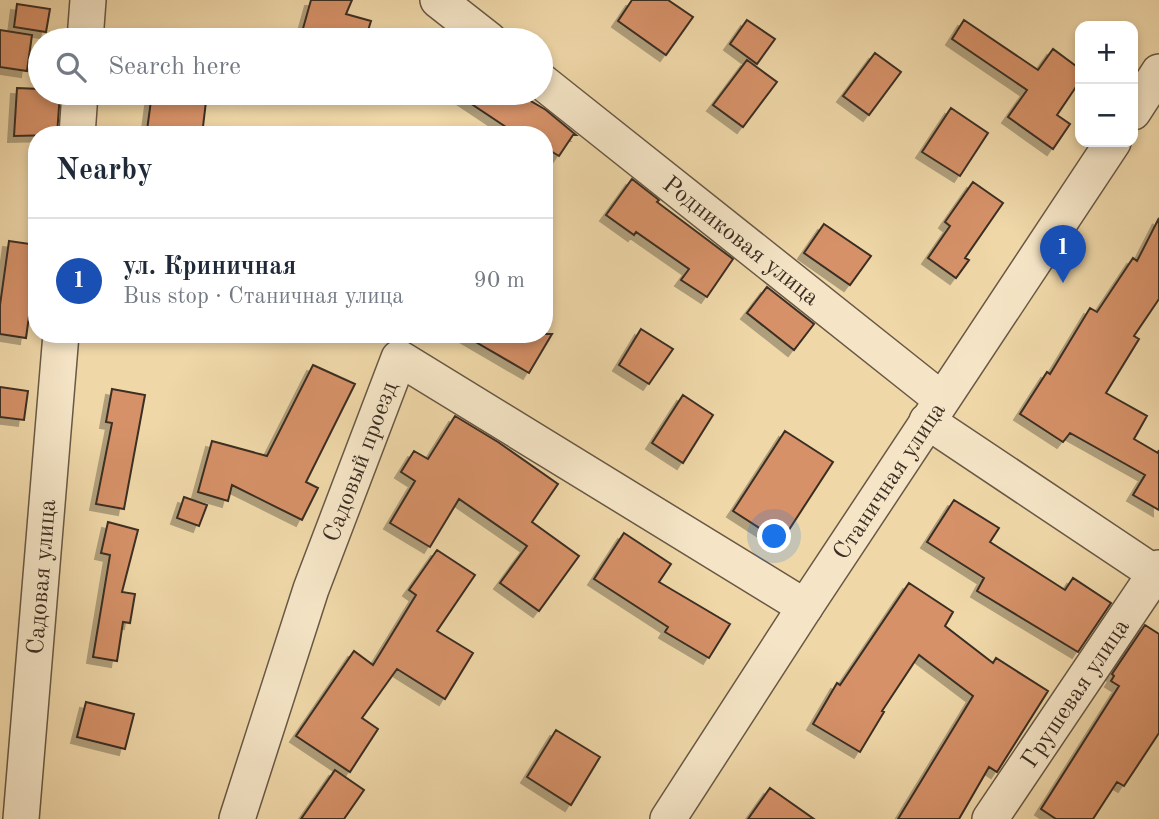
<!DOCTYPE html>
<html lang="en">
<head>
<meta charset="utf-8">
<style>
  :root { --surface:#fff; --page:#f6f6f7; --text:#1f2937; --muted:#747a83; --line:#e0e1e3; --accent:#0f766e }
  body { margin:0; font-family:"Old Standard TT",serif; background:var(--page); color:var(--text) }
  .controls { position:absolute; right:21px; top:21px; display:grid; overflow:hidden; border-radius:14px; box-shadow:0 4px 10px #0003 }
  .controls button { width:63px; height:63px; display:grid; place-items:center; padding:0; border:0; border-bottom:2px solid var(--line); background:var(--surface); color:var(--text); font:35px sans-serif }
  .you { position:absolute; left:775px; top:537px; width:24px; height:24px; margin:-18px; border:5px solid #fff; border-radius:50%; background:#1a73e8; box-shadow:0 0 0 10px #1a73e833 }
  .badge { display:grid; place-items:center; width:46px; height:46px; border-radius:50%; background:var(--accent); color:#fff; font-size:23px; font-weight:700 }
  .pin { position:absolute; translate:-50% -58px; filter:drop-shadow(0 2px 4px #0008) }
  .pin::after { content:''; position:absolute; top:37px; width:24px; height:21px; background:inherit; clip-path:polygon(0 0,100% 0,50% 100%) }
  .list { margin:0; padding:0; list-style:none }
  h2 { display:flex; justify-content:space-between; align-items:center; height:91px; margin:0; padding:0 28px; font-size:30px }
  h2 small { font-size:23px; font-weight:400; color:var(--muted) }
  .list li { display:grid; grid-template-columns:46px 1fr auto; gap:21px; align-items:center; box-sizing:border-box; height:126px; padding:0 28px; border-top:2px solid var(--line) }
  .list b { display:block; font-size:26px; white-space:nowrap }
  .list p { margin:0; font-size:23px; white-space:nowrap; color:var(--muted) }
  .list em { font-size:23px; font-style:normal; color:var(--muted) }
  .icon { flex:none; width:38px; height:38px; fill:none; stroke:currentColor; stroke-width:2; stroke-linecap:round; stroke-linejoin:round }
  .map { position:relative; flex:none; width:1159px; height:819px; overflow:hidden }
  .search { position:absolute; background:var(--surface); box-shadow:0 4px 10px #0003; left:28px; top:28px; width:525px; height:77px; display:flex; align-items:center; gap:18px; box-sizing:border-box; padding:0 24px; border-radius:38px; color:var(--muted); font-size:26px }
  .panel { position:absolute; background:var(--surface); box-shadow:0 4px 10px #0003; left:28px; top:126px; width:525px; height:217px; border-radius:28px }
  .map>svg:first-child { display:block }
</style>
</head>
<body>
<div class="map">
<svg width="1159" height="819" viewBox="0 0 1159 819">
  <defs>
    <filter id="shadow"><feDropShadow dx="-6" dy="6" stdDeviation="0" flood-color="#0004"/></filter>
  </defs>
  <rect width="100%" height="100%" fill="#efd7a8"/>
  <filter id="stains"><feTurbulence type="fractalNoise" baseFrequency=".00286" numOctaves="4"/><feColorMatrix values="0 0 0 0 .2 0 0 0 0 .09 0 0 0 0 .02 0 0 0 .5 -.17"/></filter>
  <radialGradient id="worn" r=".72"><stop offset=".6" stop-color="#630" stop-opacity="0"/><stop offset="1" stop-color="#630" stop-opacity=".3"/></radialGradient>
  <path fill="#d69167" stroke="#3b2e24" stroke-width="2" filter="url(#shadow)" d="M311 0H352L346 14 371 21 365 40H328L302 32Z
    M632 0H668L693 17 666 55 618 21Z
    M17 4 50 9 46 32 14 27Z
    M747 20 775 39 757 64 730 44Z
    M964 20 1038 70 1053 49 1080 69V81L1057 115 1070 124 1053 149 1008 117 1027 90 952 39Z
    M0 30 32 35 27 71 0 67Z
    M875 53 901 72 869 115 843 96Z
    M747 60 777 82 743 127 713 105Z
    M17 88 40 89V93H60L57 135 14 136Z
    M152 93H207L202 135 147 130Z
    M455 93H517L546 110 576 135H573L559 156 544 147V135H518Z
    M951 108 988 133 960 176 922 152Z
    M632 179 659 200 657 202 733 259 707 297 681 280 689 269 636 232 634 235 606 215Z
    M973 182 1003 203 965 258 969 260 956 278 928 258 950 226 945 222Z
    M1159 218V299L1134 336 1139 339 1106 393 1147 416 1134 439 1158 453 1159 450V510L1133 495 1145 475 1070 433 1063 442 1020 414 1047 372 1050 374 1090 308 1097 312 1133 258 1137 261Z
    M824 224 871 256 850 285 804 253Z
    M9 241 37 245V287H33L26 338 0 334V305Z
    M767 287 814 324 794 350 747 313Z
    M641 329 673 349 649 384 619 365Z
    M462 334H552L529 373Z
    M313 365 355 384 306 482 318 488 302 520 232 485 228 501 198 492 212 441 267 456Z
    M0 387 28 391 24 420 0 417Z
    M112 389 145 395 124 509 96 504 112 423 106 422Z
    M683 395 713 415 683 463 652 443Z
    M455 416 498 442 558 484 532 522 579 556 539 611 500 583 527 546 459 499 430 547 390 523 415 481 401 472 414 451 428 459Z
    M785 431 833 462 781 542 733 511Z
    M184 497 207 505 199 526 177 518Z
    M954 500 999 528 990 542 1065 590 1073 578 1111 603 1078 652 977 591 984 578 927 542Z
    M108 522 138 530 122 592 135 594 130 623 123 622 117 661 93 657 110 555 101 553Z
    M624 533 671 564 659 582 730 624 709 658 665 632 668 627 594 579Z
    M437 550 475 575 437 631 473 653 445 699 397 669 362 718 378 729 350 772 296 736 354 651 373 665 416 595 409 590Z
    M909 583 953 612 945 626 993 663 996 658 1048 691 997 772 989 767 959 819H898L973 696 919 655 882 711 884 712 860 752 813 724 837 683 840 685Z
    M1145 625 1159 634V733L1124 786 1117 782 1093 819H1056L1041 809 1119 686 1111 681 1114 676 1112 674Z
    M86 702 134 714 125 749 77 737Z
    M556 730 600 757 571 805 527 777Z
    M335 770 364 790 344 819H301Z
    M770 788 814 819H748Z"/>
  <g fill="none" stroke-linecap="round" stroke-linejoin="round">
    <g stroke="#685845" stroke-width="38">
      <g id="street">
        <path d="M438 0 489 40"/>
        <path d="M85 40 88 0"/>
        <path id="s1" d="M541 81 941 399"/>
        <path d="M1133 112 1159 72"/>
        <path d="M77 135 80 93"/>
        <path d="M927 421 1159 576"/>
        <path id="s2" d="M21 819 61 334"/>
        <path id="s3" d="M237 819 311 589 399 358 805 607"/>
        <path id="s4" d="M668 819 805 607 1113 142"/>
        <path id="s5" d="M990 819 1159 568"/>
      </g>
    </g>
    <use href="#street" stroke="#f5e5c6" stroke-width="35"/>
  </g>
  <g text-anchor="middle" stroke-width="6" stroke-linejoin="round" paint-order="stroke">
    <g font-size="24" fill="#3b2e24" stroke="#f5e5c6">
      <text dy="8" stroke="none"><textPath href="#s1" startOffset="256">Родниковая улица</textPath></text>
      <text dy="8" stroke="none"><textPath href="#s3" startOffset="378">Садовый проезд</textPath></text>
      <text dy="8" stroke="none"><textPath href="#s4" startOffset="404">Станичная улица</textPath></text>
      <text dy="8" stroke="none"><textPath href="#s2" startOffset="243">Садовая улица</textPath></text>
      <text dy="8" stroke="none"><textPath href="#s5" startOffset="152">Грушевая улица</textPath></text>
    </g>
  </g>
  <rect width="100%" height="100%" filter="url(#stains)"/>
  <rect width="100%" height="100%" fill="url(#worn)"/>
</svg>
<div class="controls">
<button>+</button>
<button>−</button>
</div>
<div class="you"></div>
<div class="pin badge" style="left:1063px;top:283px;background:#1a4fb4">1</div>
<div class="search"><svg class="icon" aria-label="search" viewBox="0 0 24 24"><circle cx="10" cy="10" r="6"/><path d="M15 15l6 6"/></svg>Search here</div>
<section class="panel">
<h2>Nearby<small></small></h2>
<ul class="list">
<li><span class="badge" style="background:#1a4fb4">1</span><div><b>ул. Криничная</b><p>Bus stop · Станичная улица</p></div><em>90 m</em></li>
</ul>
</section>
</div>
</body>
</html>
